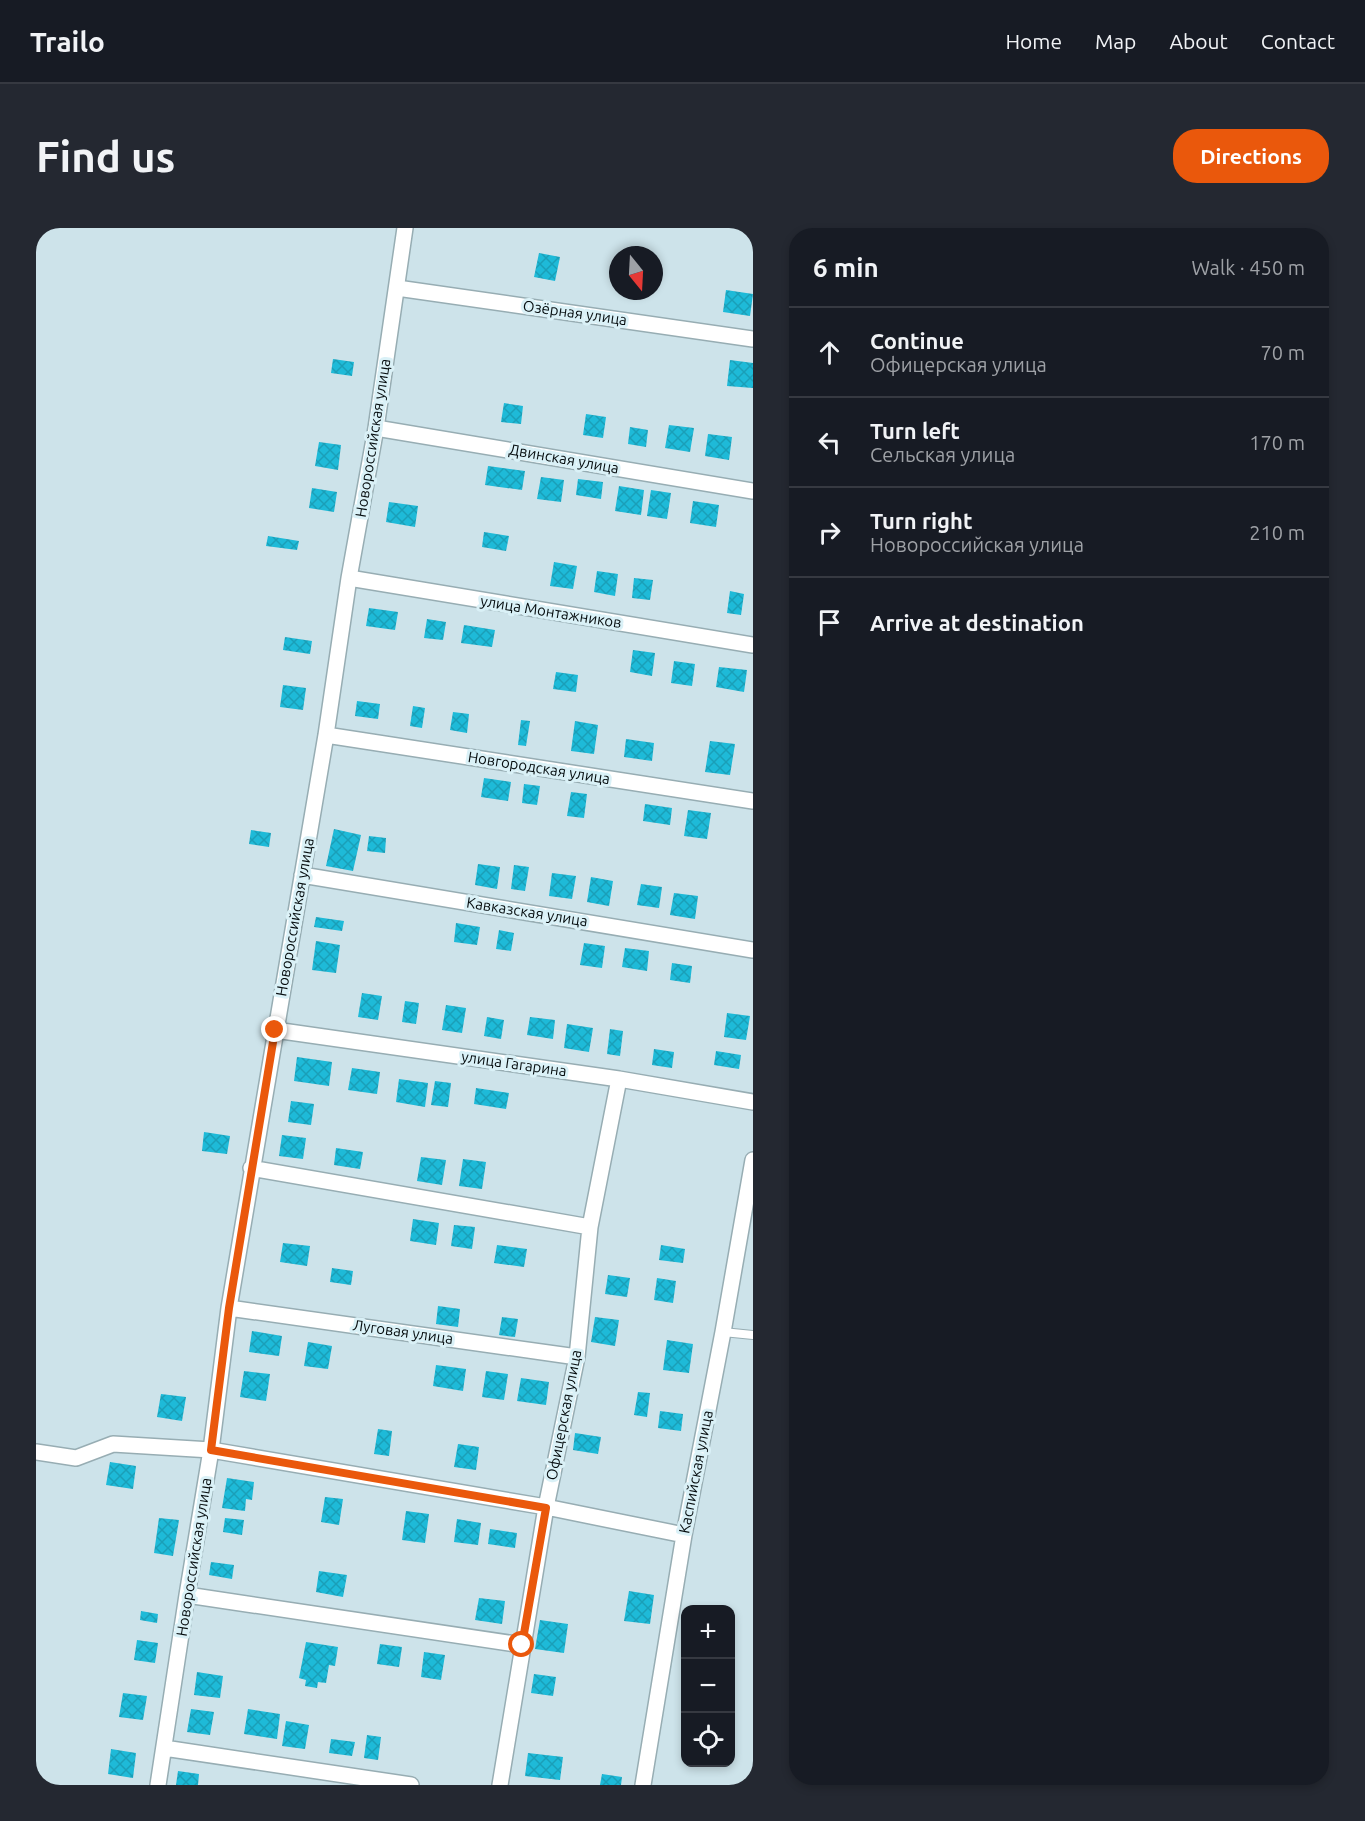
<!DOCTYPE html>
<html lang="en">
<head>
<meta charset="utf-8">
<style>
  :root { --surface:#171b24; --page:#242831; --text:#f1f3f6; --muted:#9ea1a6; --line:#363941; --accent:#ea580c }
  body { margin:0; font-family:Ubuntu,sans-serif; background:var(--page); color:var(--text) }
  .controls { position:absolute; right:18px; bottom:18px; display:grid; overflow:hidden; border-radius:12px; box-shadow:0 3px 9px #0003 }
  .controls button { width:54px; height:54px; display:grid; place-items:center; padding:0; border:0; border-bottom:2px solid var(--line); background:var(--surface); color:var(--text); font:30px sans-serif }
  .compass { position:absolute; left:573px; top:18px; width:54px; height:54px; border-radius:50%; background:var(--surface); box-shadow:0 3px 9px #0003; rotate:162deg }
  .stop { position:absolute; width:18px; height:18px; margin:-14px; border:4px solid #ea580c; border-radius:50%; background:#fff }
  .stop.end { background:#ea580c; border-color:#fff; box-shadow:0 2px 6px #0008 }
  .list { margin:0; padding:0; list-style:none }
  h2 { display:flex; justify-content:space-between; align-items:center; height:78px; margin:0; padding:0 24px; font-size:26px }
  h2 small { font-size:20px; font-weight:400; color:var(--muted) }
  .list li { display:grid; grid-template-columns:39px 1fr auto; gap:18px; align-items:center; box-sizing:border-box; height:90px; padding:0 24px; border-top:2px solid var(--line) }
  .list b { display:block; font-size:22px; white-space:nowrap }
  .list p { margin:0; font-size:20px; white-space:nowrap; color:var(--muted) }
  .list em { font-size:20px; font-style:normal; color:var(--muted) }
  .icon { flex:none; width:33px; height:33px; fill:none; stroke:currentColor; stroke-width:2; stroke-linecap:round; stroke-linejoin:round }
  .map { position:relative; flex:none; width:717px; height:1557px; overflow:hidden; border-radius:24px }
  header { display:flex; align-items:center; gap:36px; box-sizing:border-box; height:84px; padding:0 30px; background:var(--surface); border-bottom:2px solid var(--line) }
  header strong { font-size:28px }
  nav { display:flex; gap:33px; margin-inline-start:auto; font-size:21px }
  .intro { display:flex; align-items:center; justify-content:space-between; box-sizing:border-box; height:144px; padding:0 36px }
  h1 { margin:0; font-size:42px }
  .button { padding:15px 27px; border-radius:24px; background:var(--accent); color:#fff; font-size:21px; font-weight:700 }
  main { display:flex; gap:36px; padding:0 36px }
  aside { flex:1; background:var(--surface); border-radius:24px; box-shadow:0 3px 9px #0003 }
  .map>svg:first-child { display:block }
</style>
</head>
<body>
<header>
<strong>Trailo</strong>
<nav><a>Home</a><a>Map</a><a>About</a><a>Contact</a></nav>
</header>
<div class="intro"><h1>Find us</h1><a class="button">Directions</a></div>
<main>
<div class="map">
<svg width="717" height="1557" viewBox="0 0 717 1557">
  <defs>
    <pattern id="building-cross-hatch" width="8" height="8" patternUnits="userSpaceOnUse" patternTransform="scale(1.5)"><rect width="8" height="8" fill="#1ebad8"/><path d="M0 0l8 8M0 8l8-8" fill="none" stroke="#1a9fb8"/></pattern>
  </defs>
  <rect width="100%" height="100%" fill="#cde3ea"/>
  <path fill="url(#building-cross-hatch)" d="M503 25 524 29 519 53 498 49Z
    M690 62 717 66 714 88 687 84Z
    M297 131 318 134 316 148 295 145Z
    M694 132 717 135V160L691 158Z
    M468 175 487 178 485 196 465 194Z
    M550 186 570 189 567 210 547 207Z
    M633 197 658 200 654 224 629 220Z
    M594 199 612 202 610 219 592 216Z
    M672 206 696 209 693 232 669 228Z
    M283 214 305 217 302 242 279 238Z
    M452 238 489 243 486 262 449 257Z
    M505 249 528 252 525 274 501 271Z
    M542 251 567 254 565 271 540 267Z
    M583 258 608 262 605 287 579 283Z
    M276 260 301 264 298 284 273 280Z
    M615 262 635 265 631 291 611 288Z
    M657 273 683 277 680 299 654 295Z
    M353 274 382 278 379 299 350 294Z
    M448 304 473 308 470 323 446 319Z
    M232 308 263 313 261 322 230 318Z
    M518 334 541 338 537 361 514 358Z
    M561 343 582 346 579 368 558 364Z
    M598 350 617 352 614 372 596 370Z
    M694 363 708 366 705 387 691 385Z
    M333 380 362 384 359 402 330 398Z
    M391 391 410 394 407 412 388 410Z
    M428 397 459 402 456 419 425 415Z
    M249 409 276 413 274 426 247 422Z
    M597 422 619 425 616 448 594 444Z
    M638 433 659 436 656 458 635 455Z
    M683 439 711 442 708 464 680 459Z
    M520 444 542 447 540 464 517 461Z
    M247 457 270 460 267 482 244 479Z
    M321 473 344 476 342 491 319 488Z
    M377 478 389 480 386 500 374 498Z
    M417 484 433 486 431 505 414 502Z
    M485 492 494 493 490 518 482 517Z
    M539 493 562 497 558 526 535 523Z
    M590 511 618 515 616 533 588 529Z
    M674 513 699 516 694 547 669 544Z
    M448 550 475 554 472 573 445 569Z
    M488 556 504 558 501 577 486 575Z
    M535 564 551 566 548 590 531 588Z
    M609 576 636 580 634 597 607 593Z
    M652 582 675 585 671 611 648 608Z
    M298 601 325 607 317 643 290 638Z
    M215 602 235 605 233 619 213 616Z
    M333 608 350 610 349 625 331 623Z
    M442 636 464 639 461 661 439 657Z
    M478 637 493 639 489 663 475 661Z
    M516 645 540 648 536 671 513 668Z
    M555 649 577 653 573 678 551 674Z
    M605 656 626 659 623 680 601 677Z
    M638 665 662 668 659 691 634 687Z
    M280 689 308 693 306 703 278 699Z
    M420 695 444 699 441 717 418 714Z
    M463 702 478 705 475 723 460 721Z
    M280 713 304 717 300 745 276 742Z
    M548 715 569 718 566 740 544 737Z
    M589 720 613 723 611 743 586 739Z
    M636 735 656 738 654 755 634 752Z
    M326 765 346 768 342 792 322 789Z
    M369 773 383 775 380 796 366 794Z
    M410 777 430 780 426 805 406 802Z
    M691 785 714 788 710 812 688 809Z
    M451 789 468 792 465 811 448 808Z
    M494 789 519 792 517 811 491 807Z
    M531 796 557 800 553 824 528 820Z
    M574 801 587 803 584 828 571 826Z
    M618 821 638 824 636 840 616 837Z
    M680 823 705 827 703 841 678 837Z
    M261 829 296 834 293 858 258 853Z
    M316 840 344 844 341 866 312 862Z
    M363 851 392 855 389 879 360 874Z
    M399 853 415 855 412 879 395 877Z
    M440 860 473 865 470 881 438 876Z
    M255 873 278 876 275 897 252 894Z
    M168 904 194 908 191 926 166 923Z
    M246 907 270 910 267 931 243 928Z
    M300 920 327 924 324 941 298 937Z
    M385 929 410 932 406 957 381 953Z
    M427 931 450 934 446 961 423 958Z
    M377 991 403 995 400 1017 374 1013Z
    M418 997 439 999 436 1021 415 1018Z
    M247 1015 274 1018 271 1038 244 1034Z
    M461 1017 491 1021 488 1039 458 1035Z
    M625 1017 649 1021 647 1035 623 1032Z
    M296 1040 317 1043 315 1057 294 1054Z
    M572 1047 594 1050 591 1069 569 1066Z
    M621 1050 640 1053 637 1075 618 1072Z
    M402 1078 424 1081 422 1099 400 1096Z
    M466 1089 482 1091 479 1109 463 1107Z
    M559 1089 583 1092 579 1118 555 1114Z
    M216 1103 246 1108 243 1128 213 1124Z
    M631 1112 657 1116 653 1145 627 1142Z
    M272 1114 296 1118 292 1141 268 1138Z
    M400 1137 430 1141 427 1163 397 1158Z
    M208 1143 234 1146 230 1173 204 1169Z
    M450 1143 472 1146 468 1172 446 1169Z
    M485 1150 513 1154 510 1177 481 1173Z
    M602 1164 614 1165 611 1189 598 1187Z
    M125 1166 150 1169 146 1193 121 1189Z
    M624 1183 647 1186 645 1203 622 1200Z
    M342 1201 356 1203 353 1228 338 1226Z
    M539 1205 565 1209 562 1226 537 1222Z
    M422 1216 443 1219 440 1242 418 1239Z
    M74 1234 100 1238 97 1261 70 1257Z
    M191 1250 218 1254 216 1272 210 1271 209 1283 186 1280Z
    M289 1269 307 1271 303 1297 285 1294Z
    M370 1283 393 1286 389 1315 366 1312Z
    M123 1290 143 1292 137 1328 118 1325Z
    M189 1290 208 1292 206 1307 187 1304Z
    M421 1291 445 1295 442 1317 418 1314Z
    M454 1301 481 1305 479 1320 452 1316Z
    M175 1334 198 1337 196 1351 173 1347Z
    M283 1343 311 1347 307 1369 280 1364Z
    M593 1363 618 1367 614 1396 588 1393Z
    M443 1370 469 1373 466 1396 439 1392Z
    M105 1383 122 1386 121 1395 104 1392Z
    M504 1392 532 1396 528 1425 499 1421Z
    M101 1412 122 1415 119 1435 98 1432Z
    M270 1414 302 1419 299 1438 293 1437 290 1455 282 1454 281 1460 269 1458 270 1452 263 1450Z
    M344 1416 366 1419 363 1439 341 1436Z
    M388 1424 409 1427 405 1452 385 1449Z
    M161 1444 187 1448 184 1470 158 1467Z
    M498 1446 520 1449 517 1468 495 1465Z
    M87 1465 111 1468 107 1492 83 1489Z
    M155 1481 178 1484 174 1507 151 1504Z
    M212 1481 244 1486 241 1511 208 1506Z
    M250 1493 273 1497 269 1521 246 1518Z
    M331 1507 345 1509 342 1532 328 1530Z
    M295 1511 319 1514 316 1528 293 1525Z
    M75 1521 100 1525 97 1550 72 1546Z
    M492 1525 527 1529 524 1552 489 1548Z
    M142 1543 163 1546 162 1557H140Z
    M566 1546 586 1549 585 1557H564Z"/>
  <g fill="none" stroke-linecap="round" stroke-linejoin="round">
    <g stroke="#97adb3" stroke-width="10">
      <path id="lane" d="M687 1104 717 1107"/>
    </g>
    <g stroke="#97adb3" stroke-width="18">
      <path id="street" d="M361 60 717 111
        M340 200 717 263
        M313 350 717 417
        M290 507 717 573
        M266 647 717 722
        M239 802 583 851 717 874
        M215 940 554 999
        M193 1080 541 1129
        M0 1224 40 1230 77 1216 175 1222 510 1279 648 1307
        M151 1367 486 1417
        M128 1520 375 1557
        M122 1557 151 1367 175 1222 193 1080 290 507 313 350 340 200 369 0
        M464 1557 510 1279 541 1129 554 999 583 851
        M607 1557 648 1307 687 1104 717 932"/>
    </g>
    <use href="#lane" stroke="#fff" stroke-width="8"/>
    <use href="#street" stroke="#fff" stroke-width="15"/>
  </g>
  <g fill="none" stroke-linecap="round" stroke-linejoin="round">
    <path stroke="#ea580c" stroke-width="8" d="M239 802 193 1080 175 1222 510 1280 486 1417"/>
  </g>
  <g text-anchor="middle" stroke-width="6" stroke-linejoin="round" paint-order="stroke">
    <g font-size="15" fill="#060d0f" stroke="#daf1f7">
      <text transform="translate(539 85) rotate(8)" y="5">Озёрная улица</text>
      <text transform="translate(337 210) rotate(-81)" y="5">Новороссийская улица</text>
      <text transform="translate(528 231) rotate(10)" y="5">Двинская улица</text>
      <text transform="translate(515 384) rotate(9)" y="5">улица Монтажников</text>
      <text transform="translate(503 540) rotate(9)" y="5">Новгородская улица</text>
      <text transform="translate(491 684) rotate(9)" y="5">Кавказская улица</text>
      <text transform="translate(259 689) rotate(-80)" y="5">Новороссийская улица</text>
      <text transform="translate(478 836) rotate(8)" y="5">улица Гагарина</text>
      <text transform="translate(367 1104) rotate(8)" y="5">Луговая улица</text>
      <text transform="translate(528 1187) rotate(-79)" y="5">Офицерская улица</text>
      <text transform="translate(660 1244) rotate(-79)" y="5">Каспийская улица</text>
      <text transform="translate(158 1329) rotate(-81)" y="5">Новороссийская улица</text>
    </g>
  </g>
</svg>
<div class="controls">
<button>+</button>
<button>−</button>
<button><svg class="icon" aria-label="locate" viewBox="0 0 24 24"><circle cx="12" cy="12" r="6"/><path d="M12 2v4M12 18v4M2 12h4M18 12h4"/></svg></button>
</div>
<svg class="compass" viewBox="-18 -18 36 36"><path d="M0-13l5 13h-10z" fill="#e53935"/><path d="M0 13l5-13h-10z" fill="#9ea1a6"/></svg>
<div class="stop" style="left:486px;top:1417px"></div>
<div class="stop end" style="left:239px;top:802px"></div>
</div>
<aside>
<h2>6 min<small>Walk · 450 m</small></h2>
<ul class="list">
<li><svg class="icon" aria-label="ahead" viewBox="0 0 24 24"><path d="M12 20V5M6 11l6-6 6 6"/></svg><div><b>Continue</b><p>Офицерская улица</p></div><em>70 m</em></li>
<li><svg class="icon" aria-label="left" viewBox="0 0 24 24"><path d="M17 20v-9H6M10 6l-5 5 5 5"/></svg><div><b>Turn left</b><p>Сельская улица</p></div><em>170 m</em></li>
<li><svg class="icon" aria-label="right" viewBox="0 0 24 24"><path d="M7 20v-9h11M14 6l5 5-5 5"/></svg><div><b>Turn right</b><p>Новороссийская улица</p></div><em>210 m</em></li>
<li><svg class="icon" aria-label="arrive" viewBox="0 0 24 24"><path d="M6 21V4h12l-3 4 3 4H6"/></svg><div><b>Arrive at destination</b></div></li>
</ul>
</aside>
</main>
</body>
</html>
